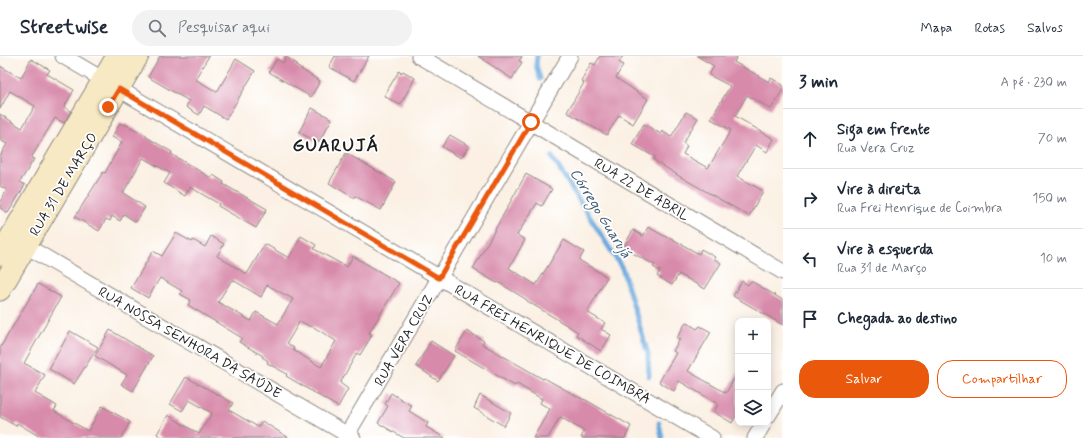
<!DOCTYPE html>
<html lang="pt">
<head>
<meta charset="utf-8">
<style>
  :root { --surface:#fff; --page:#f2f2f3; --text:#1f2937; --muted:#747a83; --line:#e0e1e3; --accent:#ea580c }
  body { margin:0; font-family:Mynerve,sans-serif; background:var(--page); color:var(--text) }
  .controls { position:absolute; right:12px; bottom:12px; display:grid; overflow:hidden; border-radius:8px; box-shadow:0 2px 10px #0003 }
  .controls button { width:36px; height:36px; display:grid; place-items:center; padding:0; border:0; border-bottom:1px solid var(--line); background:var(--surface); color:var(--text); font:20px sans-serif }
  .stop { position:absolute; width:12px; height:12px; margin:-9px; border:3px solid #ea580c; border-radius:50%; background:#fff }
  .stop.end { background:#ea580c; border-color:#fff; box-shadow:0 1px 4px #0008 }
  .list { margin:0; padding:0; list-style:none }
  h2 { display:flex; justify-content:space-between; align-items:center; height:52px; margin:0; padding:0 16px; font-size:17px }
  h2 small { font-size:13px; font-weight:400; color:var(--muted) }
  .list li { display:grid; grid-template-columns:26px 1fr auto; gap:12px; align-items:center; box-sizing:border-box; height:60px; padding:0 16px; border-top:1px solid var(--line) }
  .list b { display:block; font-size:15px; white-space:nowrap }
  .list p { margin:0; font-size:13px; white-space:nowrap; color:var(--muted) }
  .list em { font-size:13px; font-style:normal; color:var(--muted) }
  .actions { display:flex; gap:8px; padding:12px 16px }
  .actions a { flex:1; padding:9px 0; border:1px solid var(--accent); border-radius:16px; text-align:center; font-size:14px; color:var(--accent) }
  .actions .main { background:var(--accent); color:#fff }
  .icon { flex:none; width:22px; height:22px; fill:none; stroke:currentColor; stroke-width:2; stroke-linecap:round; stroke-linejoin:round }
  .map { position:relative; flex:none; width:783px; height:382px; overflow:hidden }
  header { display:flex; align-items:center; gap:24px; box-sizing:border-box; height:56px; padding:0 20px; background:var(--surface); border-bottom:1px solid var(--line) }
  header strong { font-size:19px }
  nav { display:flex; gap:22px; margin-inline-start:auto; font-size:14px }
  .search { width:280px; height:36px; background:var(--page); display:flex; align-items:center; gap:10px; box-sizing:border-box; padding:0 14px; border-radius:22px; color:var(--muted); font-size:15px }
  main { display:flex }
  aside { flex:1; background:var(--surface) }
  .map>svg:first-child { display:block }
</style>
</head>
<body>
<header>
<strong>Streetwise</strong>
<div class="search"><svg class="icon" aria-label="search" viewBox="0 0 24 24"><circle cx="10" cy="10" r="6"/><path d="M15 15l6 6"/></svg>Pesquisar aqui</div>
<nav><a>Mapa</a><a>Rotas</a><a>Salvos</a></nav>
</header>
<main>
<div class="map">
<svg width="783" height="382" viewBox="0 0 783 382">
  <rect width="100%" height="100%" fill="#fff"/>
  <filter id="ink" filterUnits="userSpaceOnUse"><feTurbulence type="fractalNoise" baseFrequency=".025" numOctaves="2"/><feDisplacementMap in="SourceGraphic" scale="8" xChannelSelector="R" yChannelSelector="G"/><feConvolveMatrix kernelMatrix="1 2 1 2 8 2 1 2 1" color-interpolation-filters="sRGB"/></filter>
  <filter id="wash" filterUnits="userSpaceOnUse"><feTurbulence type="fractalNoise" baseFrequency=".012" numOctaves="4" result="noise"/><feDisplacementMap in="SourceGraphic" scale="16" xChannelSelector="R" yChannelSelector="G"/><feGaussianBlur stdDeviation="0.9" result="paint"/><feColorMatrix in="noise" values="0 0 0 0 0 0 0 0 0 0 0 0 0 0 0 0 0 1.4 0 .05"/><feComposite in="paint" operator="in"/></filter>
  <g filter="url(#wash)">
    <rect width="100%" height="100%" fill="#fbf0e3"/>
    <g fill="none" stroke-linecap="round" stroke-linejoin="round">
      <path stroke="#6baade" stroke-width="5" d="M537 0 536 9 540 23
        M552 101 622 212 648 298 649 320
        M659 367 662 382"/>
    </g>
    <g id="blocks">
      <path fill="#d88aaa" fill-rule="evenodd" d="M160 0H209L195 23 217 36 236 3 255 15 226 63 204 50 199 59 186 51 189 45 148 21Z
        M335 0H369L354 25 329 11Z
        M478 0H522L519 5 522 6 512 23Z
        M600 0H623L619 6 623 9 616 22 648 43 633 68 619 59 607 79 567 56 584 27 581 25 591 7 595 9Z
        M697 0H737L734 6 769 26 771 22 783 29V33L771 53 747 39 735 60 774 83 767 96 756 89 737 120 763 135 749 160 679 120 654 104 655 101 632 88 644 68 661 78 662 75 671 81 686 56 698 62 683 87 687 90 683 98 708 112 731 74 711 63 730 30 709 19 714 10Z
        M286 1 297 8 296 10 320 25 311 41 269 16 277 3 283 7Z
        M31 3 50 14 47 18 74 34 64 51 71 55 64 67 55 62 31 102 34 103 20 126 25 129 8 157 0 152V146L7 134 0 130V100L7 88 0 84V58L22 72 35 50 10 35 0 53V10L21 22Z
        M399 15 401 17 403 15 415 22 400 49 384 40Z
        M312 52 332 63 318 87 299 76Z
        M120 67 124 69 125 68 146 79V81L172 96 171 98 211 122 213 119 224 126 223 128 267 153 256 172 218 150 219 148 190 131 185 140 164 127 170 117 143 102 123 137 145 151 136 166 124 158 120 165 112 160 110 165 106 163 99 175 75 161 103 116 105 117 122 86 112 81Z
        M450 79 469 90 461 102 442 91Z
        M346 97 396 126 381 154 355 140 354 142 329 127Z
        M526 118 552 133 542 150 537 147 517 179 525 184 509 212 536 229 564 184 584 196 579 204 607 221 587 256 605 267 601 273 611 279 601 295 576 279 578 276 527 245V244L498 226 497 227 473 213Z
        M648 171 668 182 669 181 699 198 701 193 715 201 714 203 721 207 705 233 679 218 672 229 657 220 660 215 653 211 655 209 623 192 633 174 643 180Z
        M176 177 192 186 193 184 205 191 211 180 224 188 217 200 247 218 265 188 289 202 301 180 316 189 314 193 347 211 353 200 399 227 369 277 372 279 360 299 357 297 340 327 348 333 338 351 286 320 287 318 267 307 268 305 262 301 263 300 239 286 242 282 188 249 191 244 180 238 182 235 160 222 148 242 131 232 153 195 162 200ZM233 224 261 241 267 229 293 243 278 268 256 256 251 265 218 246 231 225H232ZM300 265 311 271 312 270 336 285 321 311 293 294 294 292 287 287Z
        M742 225 748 229 751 225 783 244V269L733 240Z
        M38 228 61 241 24 307 45 319 35 337 57 350 54 355 88 375 102 350 130 366 121 382H42L17 367 16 370 0 361V292Z
        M686 266 697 273 700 270 711 276 688 315 726 337 738 316V356L732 367 714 356 718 348 679 325 674 335 659 326 676 297 673 295 680 283 677 282Z
        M110 274 153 300 133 335 121 328 127 319 95 300Z
        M70 275 98 291 74 328 49 313Z
        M467 275 484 285 482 288 543 323 544 322 584 344V343L631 370 625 382H581L584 375 560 361 548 382H533L550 353 540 347 542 343 517 328 515 330 455 295Z
        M431 285 454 300 438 325 416 310Z
        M186 321 233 347 229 354 258 371 262 365 289 382H163L157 378 168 359 199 378 212 357 189 344 182 355 170 348Z
        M391 337 412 350 409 355 428 367 426 371 445 382H404L378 367 388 350 385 348Z
        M480 339 511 357 504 370 474 352Z"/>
    </g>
  </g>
  <g filter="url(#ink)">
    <use href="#blocks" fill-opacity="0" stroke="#8c8680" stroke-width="1"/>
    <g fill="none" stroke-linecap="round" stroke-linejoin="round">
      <g stroke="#8c8680" stroke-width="17">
        <path id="street" d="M63 0 712 382
          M419 0 783 216
          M26 190 353 382
          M768 360 783 335
          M345 382 570 0
          M755 382 764 367"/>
      </g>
      <g stroke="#8c8680" stroke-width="23">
        <path id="secondary" d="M0 199 117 0
          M0 234 138 0"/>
      </g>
      <use href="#street" stroke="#fff" stroke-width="15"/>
      <use href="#secondary" stroke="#f7e9c3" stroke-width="21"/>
    </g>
  </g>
  <g fill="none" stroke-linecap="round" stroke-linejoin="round" filter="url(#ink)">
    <path stroke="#ea580c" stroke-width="5" d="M108 51 119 33 439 222 531 66"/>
  </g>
  <g text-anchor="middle" stroke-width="3.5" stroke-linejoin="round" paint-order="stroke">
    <g font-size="14" fill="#1c1c1c" stroke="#fff">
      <text transform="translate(63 128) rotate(-59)" y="5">RUA 31 DE MARÇO</text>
      <text transform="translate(642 133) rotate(31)" y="5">RUA 22 DE ABRIL</text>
      <text transform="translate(403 284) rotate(-60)" y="5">RUA VERA CRUZ</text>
      <text transform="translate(190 286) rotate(30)" y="5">RUA NOSSA SENHORA DA SAÚDE</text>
      <text transform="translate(553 288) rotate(30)" y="5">RUA FREI HENRIQUE DE COIMBRA</text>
    </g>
    <g font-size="15" font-style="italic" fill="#405c73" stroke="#fff">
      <text transform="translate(601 157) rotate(58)" y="5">Córrego Guarujá</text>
    </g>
    <g font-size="18" font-weight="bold" letter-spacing="1" fill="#1c1c1c" stroke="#fff">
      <text x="336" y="95">GUARUJÁ</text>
    </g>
  </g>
</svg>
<div class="controls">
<button>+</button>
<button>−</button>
<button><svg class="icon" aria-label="layers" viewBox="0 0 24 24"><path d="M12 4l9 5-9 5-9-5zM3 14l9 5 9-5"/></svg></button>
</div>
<div class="stop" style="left:531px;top:66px"></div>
<div class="stop end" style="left:108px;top:51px"></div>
</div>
<aside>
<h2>3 min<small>A pé · 230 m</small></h2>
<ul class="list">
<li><svg class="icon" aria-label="ahead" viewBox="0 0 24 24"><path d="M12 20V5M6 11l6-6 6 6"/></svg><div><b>Siga em frente</b><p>Rua Vera Cruz</p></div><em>70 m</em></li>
<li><svg class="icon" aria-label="right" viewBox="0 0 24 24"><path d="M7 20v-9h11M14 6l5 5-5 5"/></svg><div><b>Vire à direita</b><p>Rua Frei Henrique de Coimbra</p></div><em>150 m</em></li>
<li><svg class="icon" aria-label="left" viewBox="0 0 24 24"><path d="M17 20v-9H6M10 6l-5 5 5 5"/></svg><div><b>Vire à esquerda</b><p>Rua 31 de Março</p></div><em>10 m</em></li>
<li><svg class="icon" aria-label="arrive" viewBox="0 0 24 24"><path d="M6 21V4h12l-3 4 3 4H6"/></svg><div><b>Chegada ao destino</b></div></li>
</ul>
<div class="actions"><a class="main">Salvar</a><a>Compartilhar</a></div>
</aside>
</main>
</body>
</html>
